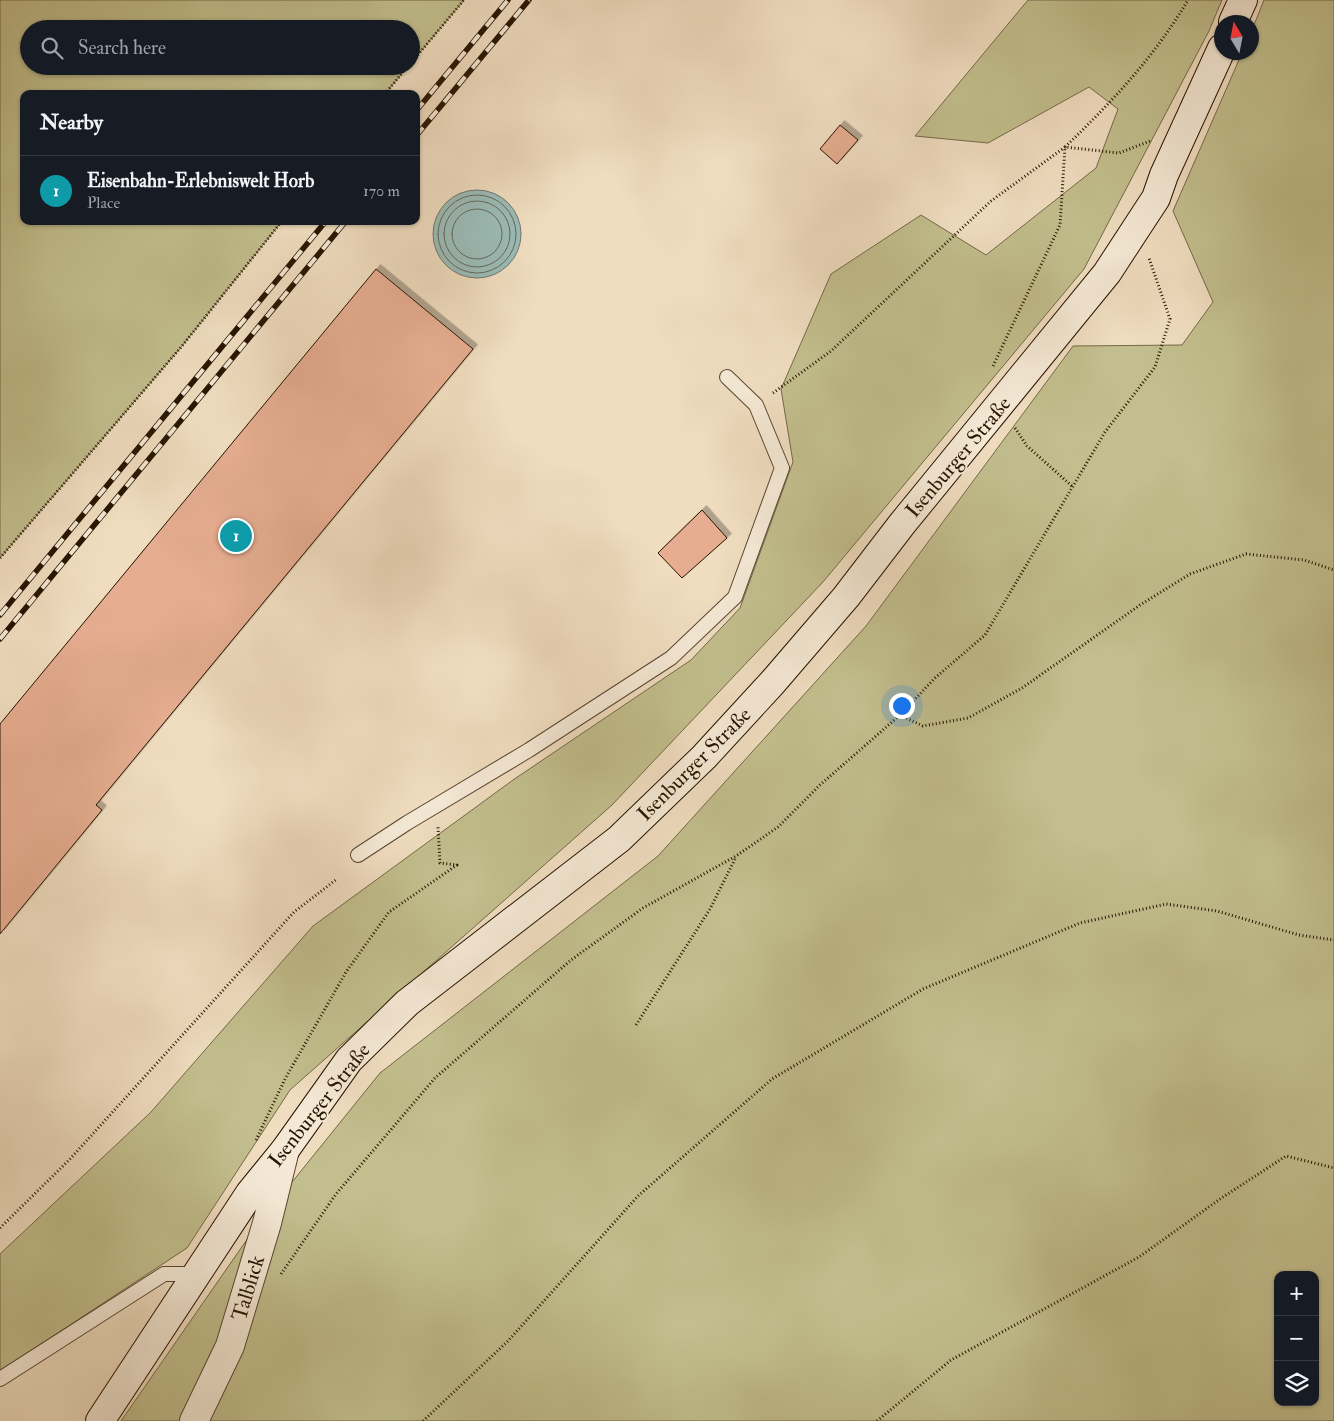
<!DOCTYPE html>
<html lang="en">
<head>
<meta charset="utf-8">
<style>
  :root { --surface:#171b24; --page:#20242c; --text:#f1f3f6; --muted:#9ea1a6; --line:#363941; --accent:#8c9099 }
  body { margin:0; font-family:"IM FELL Double Pica",serif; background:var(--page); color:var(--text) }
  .controls { position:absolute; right:15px; bottom:15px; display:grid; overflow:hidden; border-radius:10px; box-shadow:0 1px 4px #0004 }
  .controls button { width:45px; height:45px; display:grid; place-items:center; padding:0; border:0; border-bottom:1px solid var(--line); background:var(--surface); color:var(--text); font:25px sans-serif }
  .compass { position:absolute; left:1214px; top:15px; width:45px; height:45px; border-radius:50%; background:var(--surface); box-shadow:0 1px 4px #0004; rotate:350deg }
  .you { position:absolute; left:901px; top:705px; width:18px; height:18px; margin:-12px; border:4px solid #fff; border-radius:50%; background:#1a73e8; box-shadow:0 0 0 8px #1a73e833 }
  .badge { display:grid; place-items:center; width:32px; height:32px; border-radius:50%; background:var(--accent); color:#fff; font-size:16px; font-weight:700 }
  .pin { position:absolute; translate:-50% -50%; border:2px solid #fff; box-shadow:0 1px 5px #0006 }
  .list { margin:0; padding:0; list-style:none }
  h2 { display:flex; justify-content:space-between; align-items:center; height:65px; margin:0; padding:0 20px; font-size:21px }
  h2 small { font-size:16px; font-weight:400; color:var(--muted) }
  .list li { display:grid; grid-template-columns:32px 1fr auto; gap:15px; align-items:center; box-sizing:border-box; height:70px; padding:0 20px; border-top:1px solid var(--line) }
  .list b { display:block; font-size:19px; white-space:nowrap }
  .list p { margin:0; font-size:16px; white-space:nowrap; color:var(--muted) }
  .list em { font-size:16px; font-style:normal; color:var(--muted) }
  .icon { flex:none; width:28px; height:28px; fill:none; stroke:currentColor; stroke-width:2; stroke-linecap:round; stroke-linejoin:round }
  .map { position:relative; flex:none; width:1334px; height:1421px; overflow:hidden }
  .search { position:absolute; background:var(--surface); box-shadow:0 1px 4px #0004; left:20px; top:20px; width:400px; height:55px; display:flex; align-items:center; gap:12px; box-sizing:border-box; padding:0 18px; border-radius:28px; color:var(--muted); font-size:19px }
  .panel { position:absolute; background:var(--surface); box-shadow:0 1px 4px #0004; left:20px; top:90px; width:400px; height:135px; border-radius:10px }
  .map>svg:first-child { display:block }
</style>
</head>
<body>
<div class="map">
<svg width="1334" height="1421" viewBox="0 0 1334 1421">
  <defs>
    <filter id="shadow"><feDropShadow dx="4.5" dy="-4.5" stdDeviation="0" flood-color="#0004"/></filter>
  </defs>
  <rect width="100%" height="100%" fill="#f0ddc0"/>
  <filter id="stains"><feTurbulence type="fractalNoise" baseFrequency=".004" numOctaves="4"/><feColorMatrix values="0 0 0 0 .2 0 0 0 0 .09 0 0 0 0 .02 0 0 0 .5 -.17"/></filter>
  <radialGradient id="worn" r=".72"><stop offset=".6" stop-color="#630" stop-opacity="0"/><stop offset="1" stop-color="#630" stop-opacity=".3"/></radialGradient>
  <path fill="#c2be8d" stroke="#746946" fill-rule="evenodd" d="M0 0H464L411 63V29H29V66H408L385 94H24V221H282L182 346 0 558Z
    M1028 0H1222L1209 31 1084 269 823 582 612 805 290 1090 187 1248 0 1371V1254L151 1112 313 926 513 780 691 660 740 608 793 462 781 389 831 274 921 215 986 255 1096 168 1118 109 1089 87 988 143 915 136Z
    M1264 0H1334V1421H121L255 1228 380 1073 658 856 866 626 1073 346 1182 345 1213 302 1173 211 1242 53 1252 52V30ZM1278 1275H1315V1402H1278Z"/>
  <path fill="#9bbbb7" stroke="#6d786e" d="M433 234a44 44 0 1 1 88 0a44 44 0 1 1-88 0Z"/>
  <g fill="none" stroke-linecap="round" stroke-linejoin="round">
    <path stroke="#61685c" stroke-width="1" d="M438 234a39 39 0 1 1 78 0a39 39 0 1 1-78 0Z
      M444 234a33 33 0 1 1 66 0a33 33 0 1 1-66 0Z
      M452 234a25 25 0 1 1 50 0a25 25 0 1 1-50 0Z"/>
  </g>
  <path fill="#e6ad90" stroke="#271400" filter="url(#shadow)" d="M840 125 858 140 837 164 820 149Z
    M376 269 473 349 96 805 102 810 0 934V724Z
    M702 510 727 538 682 578 658 553Z"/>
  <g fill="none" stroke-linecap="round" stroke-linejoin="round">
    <g stroke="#594630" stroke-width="16">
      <path id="lane" d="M358 855 407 823 529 750 671 658 735 597 782 468 756 405 727 377
        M0 1379 164 1274H196"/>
    </g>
    <g stroke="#594630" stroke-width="30">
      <path id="street" d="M194 1421 230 1346 267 1223 285 1150"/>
    </g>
    <g stroke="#271400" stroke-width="30">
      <path id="secondary" d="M1233 22 1243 0
        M100 1421 250 1193 285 1150 349 1060 407 1003 619 839 704 757 773 682 846 597 902 524 1107 273 1156 198 1164 175 1222 48"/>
    </g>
    <path stroke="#271400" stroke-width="3" stroke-dasharray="1 2.5" stroke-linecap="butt" d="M411 63 464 0
      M385 94 408 66
      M993 366 1060 225 1065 147C1112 102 1155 56 1188 0
      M773 393 831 351 991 201 1065 147 1119 153 1150 141
      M1015 428 1027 446 1073 487
      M0 558 182 346 282 221
      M900 715 923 726 968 718 1022 688 1140 605 1190 574 1246 554 1304 560 1334 570
      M636 1025 710 909 736 857
      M256 1140 285 1079 346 972 389 912 457 865 440 863 438 827
      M0 1228 70 1159 294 912 337 879
      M281 1274 336 1194 435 1078 571 960 643 908 736 856 778 827 820 785 900 715 935 678 985 635 1105 432 1155 367 1170 319 1149 258
      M423 1421 508 1341 638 1196 772 1079 923 989 1080 923 1166 904 1217 911 1299 935 1334 940
      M877 1421 951 1360 1139 1257 1220 1199 1286 1156 1334 1168"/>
    <use href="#lane" stroke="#f5e9d6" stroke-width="14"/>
    <use href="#street" stroke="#f5e9d6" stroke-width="28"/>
    <use href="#secondary" stroke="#f5e9d6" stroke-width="28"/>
    <g stroke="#271400" stroke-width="5.5">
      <path id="rail" d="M416 111 508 0
        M416 136 529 0
        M0 615 326 221
        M0 639 346 221"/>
    </g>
    <use href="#rail" stroke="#f5e9d6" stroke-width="4" stroke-dasharray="11" stroke-linecap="butt"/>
  </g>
  <g text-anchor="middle" stroke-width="4" stroke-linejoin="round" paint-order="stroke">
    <g font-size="21" fill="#271400" stroke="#f5e9d6">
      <text transform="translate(958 457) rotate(-50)" y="7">Isenburger Straße</text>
      <text transform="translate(694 764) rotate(-45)" y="7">Isenburger Straße</text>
      <text transform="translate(319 1105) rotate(-52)" y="7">Isenburger Straße</text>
      <text transform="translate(248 1288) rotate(-73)" y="7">Talblick</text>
    </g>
  </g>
  <rect width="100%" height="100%" filter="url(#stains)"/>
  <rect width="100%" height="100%" fill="url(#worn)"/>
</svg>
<div class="controls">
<button>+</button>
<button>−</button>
<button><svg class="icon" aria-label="layers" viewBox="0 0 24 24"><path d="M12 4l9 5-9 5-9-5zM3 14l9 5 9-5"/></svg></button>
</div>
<svg class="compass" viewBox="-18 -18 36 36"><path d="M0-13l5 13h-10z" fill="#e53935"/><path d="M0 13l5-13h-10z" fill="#9ea1a6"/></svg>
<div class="you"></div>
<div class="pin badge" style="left:236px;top:536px;background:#0f9aa8">1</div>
<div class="search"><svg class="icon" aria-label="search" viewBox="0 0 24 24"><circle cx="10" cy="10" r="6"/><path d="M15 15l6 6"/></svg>Search here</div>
<section class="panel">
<h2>Nearby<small></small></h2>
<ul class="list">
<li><span class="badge" style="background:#0f9aa8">1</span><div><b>Eisenbahn-Erlebniswelt Horb</b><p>Place</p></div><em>170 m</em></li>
</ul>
</section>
</div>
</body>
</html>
